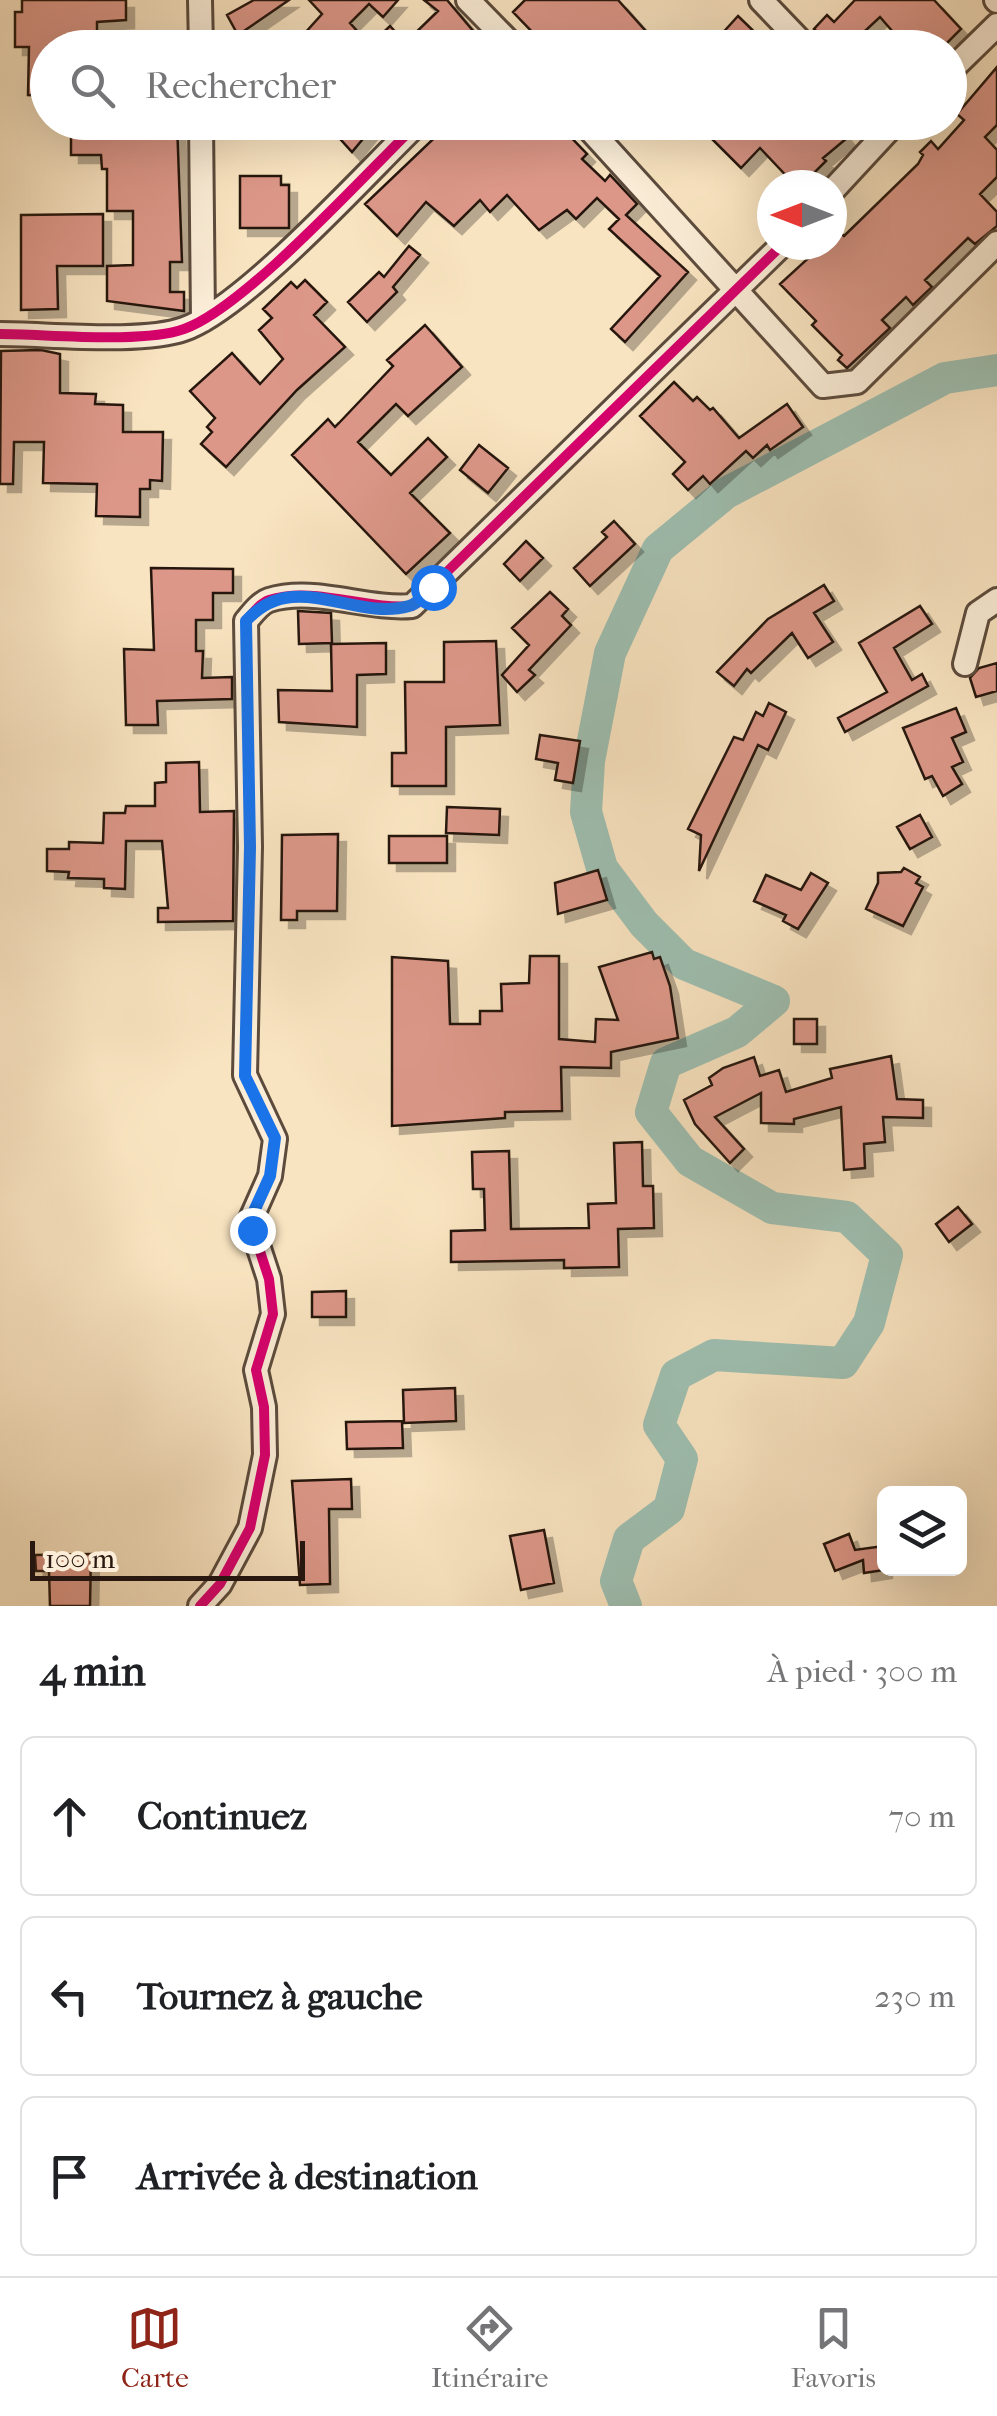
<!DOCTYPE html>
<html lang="fr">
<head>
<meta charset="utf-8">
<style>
  :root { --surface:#fff; --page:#f2f2f2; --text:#202124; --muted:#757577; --line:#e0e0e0; --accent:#8f2418 }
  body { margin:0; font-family:"IM FELL French Canon",serif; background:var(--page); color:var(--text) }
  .controls { position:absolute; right:30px; bottom:30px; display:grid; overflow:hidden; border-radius:15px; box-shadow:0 10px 40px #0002 }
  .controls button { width:90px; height:90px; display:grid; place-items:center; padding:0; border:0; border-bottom:2px solid var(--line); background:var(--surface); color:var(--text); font:50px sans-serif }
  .compass { position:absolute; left:757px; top:170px; width:90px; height:90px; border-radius:50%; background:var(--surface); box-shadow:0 10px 40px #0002; rotate:270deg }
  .scale { position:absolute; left:30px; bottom:25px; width:275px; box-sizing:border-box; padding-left:10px; border:5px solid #28180f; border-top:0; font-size:28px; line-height:35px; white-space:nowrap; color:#28180f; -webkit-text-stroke:8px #fbedd7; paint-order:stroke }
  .stop { position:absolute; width:30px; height:30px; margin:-22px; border:8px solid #1a73e8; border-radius:50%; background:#fff }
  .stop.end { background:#1a73e8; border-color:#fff; box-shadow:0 2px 10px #0008 }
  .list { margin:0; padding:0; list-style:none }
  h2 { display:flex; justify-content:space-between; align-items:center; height:130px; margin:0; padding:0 40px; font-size:42px }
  h2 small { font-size:32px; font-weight:400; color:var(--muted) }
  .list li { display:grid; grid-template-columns:65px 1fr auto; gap:30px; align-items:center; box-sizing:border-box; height:160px; margin:0 20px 20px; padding:0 20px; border:2px solid var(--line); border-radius:15px }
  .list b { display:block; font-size:38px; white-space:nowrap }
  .list em { font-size:32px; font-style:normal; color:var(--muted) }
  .icon { flex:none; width:55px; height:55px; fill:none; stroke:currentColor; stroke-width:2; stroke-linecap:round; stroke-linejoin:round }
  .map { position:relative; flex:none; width:997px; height:1606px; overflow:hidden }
  .search { position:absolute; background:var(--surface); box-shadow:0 10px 40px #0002; left:30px; right:30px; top:30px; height:110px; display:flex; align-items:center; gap:25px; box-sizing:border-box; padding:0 35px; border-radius:55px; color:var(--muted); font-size:38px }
  .sheet { height:670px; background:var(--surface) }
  nav { display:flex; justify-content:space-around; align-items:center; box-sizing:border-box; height:140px; border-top:2px solid var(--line); background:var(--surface); font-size:28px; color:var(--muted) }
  nav a { display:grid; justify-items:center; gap:5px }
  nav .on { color:var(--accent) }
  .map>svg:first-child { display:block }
</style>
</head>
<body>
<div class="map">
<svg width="997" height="1606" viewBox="0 0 997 1606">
  <defs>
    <filter id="shadow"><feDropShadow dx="8" dy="8" stdDeviation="0" flood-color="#0004"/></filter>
  </defs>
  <rect width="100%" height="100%" fill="#f9e4c1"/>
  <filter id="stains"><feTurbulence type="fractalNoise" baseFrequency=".002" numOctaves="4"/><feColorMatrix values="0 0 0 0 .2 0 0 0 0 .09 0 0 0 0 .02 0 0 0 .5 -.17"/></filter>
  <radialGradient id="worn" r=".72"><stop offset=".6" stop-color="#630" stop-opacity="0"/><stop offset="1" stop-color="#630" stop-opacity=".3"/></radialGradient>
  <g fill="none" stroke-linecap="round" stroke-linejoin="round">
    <path stroke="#9ebfb1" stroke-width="32" d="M626 1606 616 1581 629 1539 669 1509 682 1459 659 1425 676 1375 714 1355 843 1363 869 1323 887 1255 847 1217 772 1208 690 1161 651 1112 666 1063 737 1032 774 1001 684 964 644 924 602 868 586 812 589 761 610 653 658 549 726 493 945 378 997 370"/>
  </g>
  <path fill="#dc9788" stroke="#28180f" stroke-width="2.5" filter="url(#shadow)" d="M22 0H126V20L97 22V46H48V96L28 95 29 47H15V12H22Z
    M254 0H289L238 35 227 15Z
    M309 0H398L383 17 369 4 350 23 370 45 390 26 410 48H354L345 38 336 48H321L305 33 322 14Z
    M424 0H447L474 32 457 48H415L408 40 438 11Z
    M525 0H618L661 48H530L537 37 513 12Z
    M855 0H934L961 29 942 48H907L880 17 852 43 842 33 831 45 814 29 827 15 834 22Z
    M738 16 771 48H709Z
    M997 67V125L985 137 997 150V177L980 194 997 212V226L975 244 968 238 925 280 932 287 913 305 906 297 882 320 890 328 847 368 838 360 842 355 812 325 816 321 780 284 815 252 832 245 839 232 844 236 918 164 923 155 920 152 931 141 938 149 964 120 957 114Z
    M71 122H99V133H137V122H177L182 262H170V292H184V311L107 301V266L133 265V211H107V169H102L101 155H71Z
    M342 122H377L352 152 333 131Z
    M451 122H556L587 154 582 159 605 181 610 175 637 204 626 215 688 272 625 342 611 329 660 276 609 229 619 219 597 198 576 219 567 210 539 230 507 195 490 212 480 200 454 226 426 202 397 236 365 204Z
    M695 122H765L778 135 790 122H834L847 138 823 158 826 161 802 185H795L760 148 741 168Z
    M240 176H281V185H289V228H240Z
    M103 214V266H57L58 309 21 310V215Z
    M409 246 420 255 393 287 397 292 367 322 348 302 379 272 384 277Z
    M305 280 327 302 314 315 345 347 297 390 226 467 201 444 212 432 207 427 215 418 190 391 232 353 260 384 283 359 259 330 272 318 263 309 291 282 297 288Z
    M425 325 462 367 408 416 396 404 358 442 391 475 428 438 447 457 410 493 450 533 406 574 292 455 328 419 335 427 339 423 393 366 387 360Z
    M41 350 60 354V393L96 394 95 404 123 405V432H163L162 481 150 480V489H140V517L96 516 97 484 43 483 44 442H14L13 484H0L1 351Z
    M674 382 693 401 697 397 710 410 713 408 739 438 787 404 803 427 770 450 767 445 753 458 746 451 710 484 703 476 688 490 673 474 685 462 640 416Z
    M479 445 508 468 488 493 460 470Z
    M614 521 635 544 590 586 574 568 607 537 602 532Z
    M526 541 543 558 520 581 504 564Z
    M151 568 233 569V593H213V620H196V651H203L202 678 232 677V699L157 701 158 725H126L124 649 154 650Z
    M824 585 834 601 814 613 833 642 808 658 792 633 751 673 747 669 734 686 717 672 768 619Z
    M550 592 568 609 562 616 571 625 529 670 535 675 517 692 502 675 529 645 512 628Z
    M920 606 932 624 894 648 912 680 922 674 928 686 845 732 838 718 887 692 859 643Z
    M298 611 331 613 332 643 299 644Z
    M496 641 500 725 446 727V786H392V753H406L405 682H444V642Z
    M386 643V674L357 675V727L279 722 278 690 332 691 331 644Z
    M997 663V691L976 697 970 678 979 668Z
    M769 703 786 712 768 750 758 745 699 871 701 835 688 829 734 737 743 740 756 712 763 716Z
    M956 708 966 732 952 738 963 762 952 767 962 784 943 796 932 776 925 779 903 728Z
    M540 735 580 741 573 783 555 780 558 763 536 759Z
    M199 762 200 812 234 811 233 921 158 922V908H168L162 841H126L125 889 104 888V879L68 878 69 872 47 871V849H69V842L103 843 104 813H125L126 806H155V783L166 782V763Z
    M447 807 500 809 499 835 446 833Z
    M920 815 932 837 910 849 897 827Z
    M338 834 337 911H297V920H281L282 835Z
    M389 836H447V863H389Z
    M904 868 920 877 916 883 923 887 903 926 866 909 878 883V873L901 872Z
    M598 870 607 900 558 914 555 883Z
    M811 873 828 883 798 929 783 921 786 915 754 901 766 875 801 890Z
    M652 952 654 959 660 957 670 986 678 1038 611 1052V1068L561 1067 562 1111 505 1112V1118L392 1126V957L448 961 450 1024H480V1011H502L501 984 529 983 530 956H559V1039L595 1042 596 1019 618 1020 599 967Z
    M794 1019H817V1044H794Z
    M891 1056 897 1099 923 1100V1118L883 1117 885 1142 864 1144 865 1168 844 1170 841 1107 794 1119V1124L761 1123V1093L715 1117 744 1149 730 1163 695 1124 684 1100 712 1085 709 1078 723 1068 754 1057 760 1076 779 1070 786 1092 832 1078 830 1069Z
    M642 1142 643 1186H653L654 1228 618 1229 619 1267 564 1268V1260L451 1262V1231L485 1230 484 1189H473L472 1152 509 1151 511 1229 589 1228 588 1204 616 1203 614 1143Z
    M958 1207 972 1224 949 1242 936 1224Z
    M346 1291V1317H312V1292Z
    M455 1388 456 1421 404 1423 403 1390Z
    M402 1421 403 1448 347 1449 346 1422Z
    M351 1479 352 1509H329L330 1584 300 1585 292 1481Z
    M544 1530 554 1583 521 1590 510 1536Z
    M849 1534 855 1550 884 1546V1570L864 1573 863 1560 835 1571 824 1544Z
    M91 1554 90 1606H50L49 1571H36L35 1555Z"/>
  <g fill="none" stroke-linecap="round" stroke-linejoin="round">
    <g stroke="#5c4b3c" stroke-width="28">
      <path id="minor" d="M200 0 201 48
        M468 0 515 48
        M761 0 807 48
        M996 0 997 1
        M950 71 997 25
        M201 122 203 320
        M583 122 823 386 857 382 997 243
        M832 191 896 122
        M0 334C47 334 142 344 184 329 245 308 367 172 419 122
        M965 664 978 613 997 600
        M200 1606 220 1584 250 1528 265 1455 264 1407 256 1370 273 1314 269 1279 250 1221 270 1176 275 1139 245 1075 250 847 246 621C252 614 260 603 269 600 314 586 366 610 412 606L782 245"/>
    </g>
    <use href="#minor" stroke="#fbedd7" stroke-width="22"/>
    <g stroke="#fbedd7" stroke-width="16">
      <path id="cycleway" d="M0 334C47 334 142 344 184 329 245 308 367 172 419 122
        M200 1606 220 1584 250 1528 265 1455 264 1407 256 1370 273 1314 269 1279 250 1221 270 1176 275 1139 245 1075 250 847 246 621C252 614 260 603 269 600 314 586 366 610 412 606L782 245"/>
    </g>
    <use href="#cycleway" stroke="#d6006c" stroke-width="10"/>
  </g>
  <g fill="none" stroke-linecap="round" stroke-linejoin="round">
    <path stroke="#1a73e8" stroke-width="12" d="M252 1230 250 1220 270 1176 275 1138 245 1076 250 847 246 621C294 567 353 622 409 606 418 604 426 593 433 587"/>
  </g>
  <rect width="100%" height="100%" filter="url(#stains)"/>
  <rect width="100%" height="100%" fill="url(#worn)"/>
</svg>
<div class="controls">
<button><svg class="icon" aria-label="layers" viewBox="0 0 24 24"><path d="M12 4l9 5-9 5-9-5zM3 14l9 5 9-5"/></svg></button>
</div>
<svg class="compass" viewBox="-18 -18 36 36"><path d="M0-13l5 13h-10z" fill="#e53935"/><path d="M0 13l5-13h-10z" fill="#757577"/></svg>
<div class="scale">100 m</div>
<div class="stop" style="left:433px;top:587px"></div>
<div class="stop end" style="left:252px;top:1230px"></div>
<div class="search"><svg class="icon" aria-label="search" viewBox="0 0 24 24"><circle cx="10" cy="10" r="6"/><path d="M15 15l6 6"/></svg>Rechercher</div>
</div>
<section class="sheet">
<h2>4 min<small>À pied · 300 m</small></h2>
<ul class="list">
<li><svg class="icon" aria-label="ahead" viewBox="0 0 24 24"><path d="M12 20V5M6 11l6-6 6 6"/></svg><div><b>Continuez</b></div><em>70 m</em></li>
<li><svg class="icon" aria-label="left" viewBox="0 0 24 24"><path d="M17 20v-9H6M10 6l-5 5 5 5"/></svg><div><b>Tournez à gauche</b></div><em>230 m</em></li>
<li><svg class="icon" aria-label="arrive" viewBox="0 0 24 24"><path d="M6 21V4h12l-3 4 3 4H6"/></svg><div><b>Arrivée à destination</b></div></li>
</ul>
</section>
<nav>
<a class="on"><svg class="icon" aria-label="map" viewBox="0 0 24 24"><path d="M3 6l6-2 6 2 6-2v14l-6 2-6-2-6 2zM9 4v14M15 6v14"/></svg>Carte</a>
<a><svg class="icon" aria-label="directions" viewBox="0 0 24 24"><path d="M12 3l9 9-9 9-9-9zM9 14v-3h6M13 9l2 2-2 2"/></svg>Itinéraire</a>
<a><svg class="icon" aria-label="saved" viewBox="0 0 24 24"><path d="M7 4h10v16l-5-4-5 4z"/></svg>Favoris</a>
</nav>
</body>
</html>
